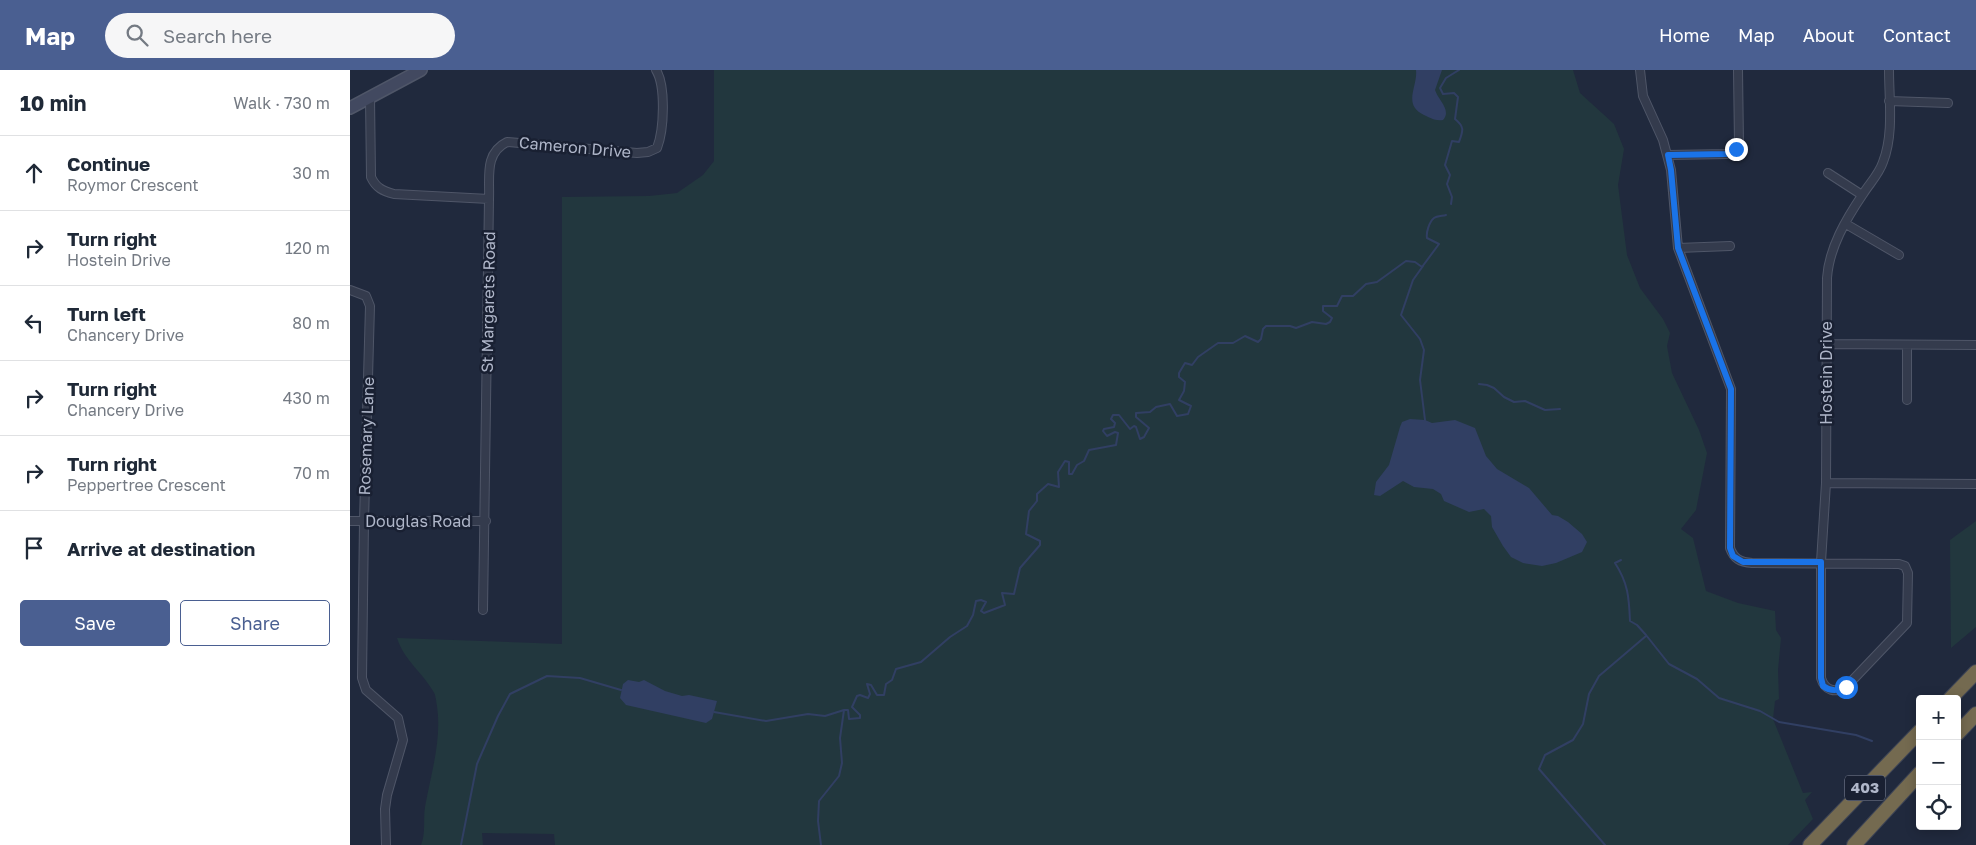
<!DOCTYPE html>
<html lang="en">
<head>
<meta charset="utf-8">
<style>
  :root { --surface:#fff; --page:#f6f6f7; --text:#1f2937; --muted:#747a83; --line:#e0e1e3; --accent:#4a5f91 }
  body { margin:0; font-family:"Golos Text",sans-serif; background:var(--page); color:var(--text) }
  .controls { position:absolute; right:15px; bottom:15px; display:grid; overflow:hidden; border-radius:5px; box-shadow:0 2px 12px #0003 }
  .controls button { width:45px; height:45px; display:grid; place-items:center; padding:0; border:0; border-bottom:1px solid var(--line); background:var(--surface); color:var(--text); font:25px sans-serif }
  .stop { position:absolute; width:15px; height:15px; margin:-11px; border:4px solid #1a73e8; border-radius:50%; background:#fff }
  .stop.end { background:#1a73e8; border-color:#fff; box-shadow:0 1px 5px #0008 }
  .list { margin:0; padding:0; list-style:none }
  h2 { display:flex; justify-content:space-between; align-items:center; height:65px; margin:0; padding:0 20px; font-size:21px }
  h2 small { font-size:16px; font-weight:400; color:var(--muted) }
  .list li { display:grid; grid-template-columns:32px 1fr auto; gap:15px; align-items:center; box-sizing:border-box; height:75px; padding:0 20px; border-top:1px solid var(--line) }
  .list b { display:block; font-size:19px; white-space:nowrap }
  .list p { margin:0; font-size:16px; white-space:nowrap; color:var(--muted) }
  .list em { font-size:16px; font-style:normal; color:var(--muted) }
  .actions { display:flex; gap:10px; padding:15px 20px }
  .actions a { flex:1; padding:11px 0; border:1px solid var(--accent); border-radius:5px; text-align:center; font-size:18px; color:var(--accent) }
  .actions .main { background:var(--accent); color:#fff }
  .icon { flex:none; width:28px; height:28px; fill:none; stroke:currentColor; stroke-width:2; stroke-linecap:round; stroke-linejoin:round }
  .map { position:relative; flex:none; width:1626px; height:775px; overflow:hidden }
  header { display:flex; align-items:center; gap:30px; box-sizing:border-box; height:70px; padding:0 25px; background:var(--accent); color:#fff }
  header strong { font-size:24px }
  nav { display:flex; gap:28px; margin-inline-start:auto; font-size:18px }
  .search { width:350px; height:45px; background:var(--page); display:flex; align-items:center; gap:12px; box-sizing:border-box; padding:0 18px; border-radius:28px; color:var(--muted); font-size:19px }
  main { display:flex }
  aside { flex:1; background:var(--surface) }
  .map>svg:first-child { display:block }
</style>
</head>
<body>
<header>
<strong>Map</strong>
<div class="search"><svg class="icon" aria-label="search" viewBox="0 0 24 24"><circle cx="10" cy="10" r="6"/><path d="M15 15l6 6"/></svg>Search here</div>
<nav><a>Home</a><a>Map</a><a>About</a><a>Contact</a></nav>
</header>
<main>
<aside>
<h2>10 min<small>Walk · 730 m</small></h2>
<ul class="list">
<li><svg class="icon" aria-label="ahead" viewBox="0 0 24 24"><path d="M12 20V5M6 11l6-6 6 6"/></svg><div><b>Continue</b><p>Roymor Crescent</p></div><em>30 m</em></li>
<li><svg class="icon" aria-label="right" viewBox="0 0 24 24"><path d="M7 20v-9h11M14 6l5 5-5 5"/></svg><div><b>Turn right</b><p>Hostein Drive</p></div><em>120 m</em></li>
<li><svg class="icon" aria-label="left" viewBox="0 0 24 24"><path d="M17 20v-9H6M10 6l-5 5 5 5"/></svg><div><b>Turn left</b><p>Chancery Drive</p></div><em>80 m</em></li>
<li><svg class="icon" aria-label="right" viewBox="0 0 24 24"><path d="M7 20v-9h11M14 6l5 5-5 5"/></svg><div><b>Turn right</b><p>Chancery Drive</p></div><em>430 m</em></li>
<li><svg class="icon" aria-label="right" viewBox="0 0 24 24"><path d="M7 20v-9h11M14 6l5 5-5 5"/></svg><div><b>Turn right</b><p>Peppertree Crescent</p></div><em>70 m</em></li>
<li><svg class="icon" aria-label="arrive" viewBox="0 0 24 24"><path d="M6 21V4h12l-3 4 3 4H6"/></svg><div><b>Arrive at destination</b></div></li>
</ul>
<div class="actions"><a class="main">Save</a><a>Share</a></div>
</aside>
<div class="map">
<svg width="1626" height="775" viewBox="0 0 1626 775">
  <rect width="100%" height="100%" fill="#20293d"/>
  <path fill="#22373e" d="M364 0H1223L1230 23 1264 54 1274 79 1268 115 1277 185 1290 218 1313 249 1320 263 1317 276 1322 303 1349 360 1357 383 1346 440 1331 459 1343 468 1356 521 1388 533 1425 541 1426 560 1431 568 1428 600 1429 629 1425 631 1423 649 1453 723 1462 722 1455 730 1463 749 1438 775H205L204 764 132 763 133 775H71C76 763 73 750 75 737 81 703 92 670 87 636 86 631 86 625 83 621 72 602 54 590 47 568L212 574V127L299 126 327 123 353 105 364 91Z
    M1626 451V557L1601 578 1600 470Z"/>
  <path fill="#313f63" d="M1066 0H1092L1085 20C1088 30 1102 40 1093 50 1084 51 1081 48 1074 45 1052 35 1068 16 1066 0Z
    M1060 349 1075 350 1082 353 1105 350 1125 358 1136 386 1147 399 1179 418 1202 445 1208 446 1218 452 1232 464 1237 472 1232 482 1206 493 1192 496 1173 493 1161 487 1153 476 1142 457 1141 446 1134 439 1119 442 1094 431 1091 424 1083 419 1064 417 1053 411 1030 426 1024 425 1026 412 1039 395 1050 357 1052 352Z
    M278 610 289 612 294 610 315 621 332 626 339 625 367 631 362 649 356 653 276 635 270 628 273 614Z"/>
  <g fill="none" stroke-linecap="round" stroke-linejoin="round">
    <path stroke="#313f63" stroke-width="2" d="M1101 134 1102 127 1097 114 1100 105 1095 95 1102 71 1109 72C1113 61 1115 57 1105 49L1108 27 1104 23 1093 24 1090 18 1096 8 1109 0
      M1073 196 1063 210 1051 245 1070 269 1074 280 1070 310 1075 350
      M1129 314 1137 315 1144 318 1154 327 1164 332 1175 331 1195 340 1210 339
      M1271 490 1265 493C1278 513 1279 527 1280 551L1287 555 1296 565 1319 594 1347 609 1369 628 1410 641 1429 652 1506 665 1522 671
      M494 640H498L499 649 510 648V645L502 637 507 626 510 625 518 628 520 624 517 614 521 615 527 625H534L536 614 542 610 546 599 571 592 600 567 617 556 623 545 626 531 631 530 636 532 631 541 634 543 655 535 652 523 664 524 670 498 690 475V471L676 464 679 441 687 431V424L698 414 709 417 708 402 715 391 719 392V404H722L727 395 734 391 739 380 766 375 768 363 765 362 757 366 753 361 754 359 764 357 765 353 761 349 763 345H769L780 359 784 356 786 357 790 369 794 367 799 358 786 347V343L800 342 806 337 820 334 827 346 838 344 841 336 829 330 834 321 835 312 829 307V303L835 293 842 295 848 287 868 273H883L895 266 908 272 911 269 913 259 916 256H940L946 258 962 252 976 254 980 252 982 248 973 241V236H987L992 226H1003L1016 214 1027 212 1056 191 1065 192 1072 197 1089 174 1077 168C1076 163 1079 152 1084 148 1087 146 1093 146 1096 145
      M364 642 416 651 458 644 475 646 494 640
      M111 775 127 694 148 646 160 624 197 606 230 608 271 620
      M471 775 468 751 469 731 489 706 492 693 490 668 494 640
      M1255 775 1189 699 1195 685 1223 670 1233 654 1239 624 1249 606 1296 566"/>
    <g stroke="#4f5668" stroke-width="10">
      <path id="street" d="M1290 0 1293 26 1313 70 1321 100 1328 178 1381 319 1380 478C1384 489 1390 492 1402 493L1549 494 1555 496 1558 503 1557 553 1496 617C1485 623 1475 621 1471 608V492L1476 413 1477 208C1479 178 1496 149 1513 124 1520 113 1529 104 1533 92 1544 64 1539 29 1539 0
        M20 28 21 107C26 118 33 121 44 124L139 129 133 540
        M1539 31 1598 33
        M1318 85 1377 84 1386 79 1389 74 1388 0
        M1478 103 1512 125
        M139 129C140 108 134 83 157 72L287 83 298 82 307 78C314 60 316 16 306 0
        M1496 154 1549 185
        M1328 178 1380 176
        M0 220 16 226 20 236 14 451 12 608 16 620 48 648 53 670 37 725 35 739 36 775
        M1476 274 1626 275
        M1557 275V330
        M1476 413 1626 414
        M0 451H136"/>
    </g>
    <g stroke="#4f5668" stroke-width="14">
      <path id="secondary" d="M0 38 71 0"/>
    </g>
    <g stroke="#3c4355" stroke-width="16">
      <path id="highway" d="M1600 629 1626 602
        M1607 664 1626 644
        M1460 775 1570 661
        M1504 775 1570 703"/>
    </g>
    <use href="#street" stroke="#343b4d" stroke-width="8"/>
    <use href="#secondary" stroke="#424960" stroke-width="11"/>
    <use href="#highway" stroke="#746a50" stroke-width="14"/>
  </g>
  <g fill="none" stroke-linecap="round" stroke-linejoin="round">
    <path stroke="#1a73e8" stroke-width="6" d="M1386 79 1376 84 1318 85 1321 100 1328 178 1381 319 1380 478 1383 486 1393 492H1471V608L1473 616C1481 622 1488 621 1496 617"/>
  </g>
  <g text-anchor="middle" stroke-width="5" stroke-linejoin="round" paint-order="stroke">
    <rect fill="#192032" stroke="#82899c" stroke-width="1" x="1495" y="705.5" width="40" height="25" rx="4"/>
    <g font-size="15" font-weight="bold" fill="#afb6c9">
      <text x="1515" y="723">403</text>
    </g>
    <g font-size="16" fill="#afb6c9" stroke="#192032">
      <text transform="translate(225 77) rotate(5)" y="6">Cameron Drive</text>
      <text transform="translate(138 232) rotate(-89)" y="6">St Margarets Road</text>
      <text transform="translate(1476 303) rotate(-90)" y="6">Hostein Drive</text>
      <text transform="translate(16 366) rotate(-88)" y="6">Rosemary Lane</text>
      <text x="68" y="457">Douglas Road</text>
    </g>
  </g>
</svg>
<div class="controls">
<button>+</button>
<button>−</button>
<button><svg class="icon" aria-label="locate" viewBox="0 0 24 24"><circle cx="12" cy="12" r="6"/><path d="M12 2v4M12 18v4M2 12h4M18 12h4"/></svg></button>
</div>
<div class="stop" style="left:1496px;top:617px"></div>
<div class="stop end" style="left:1386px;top:79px"></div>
</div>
</main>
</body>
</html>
